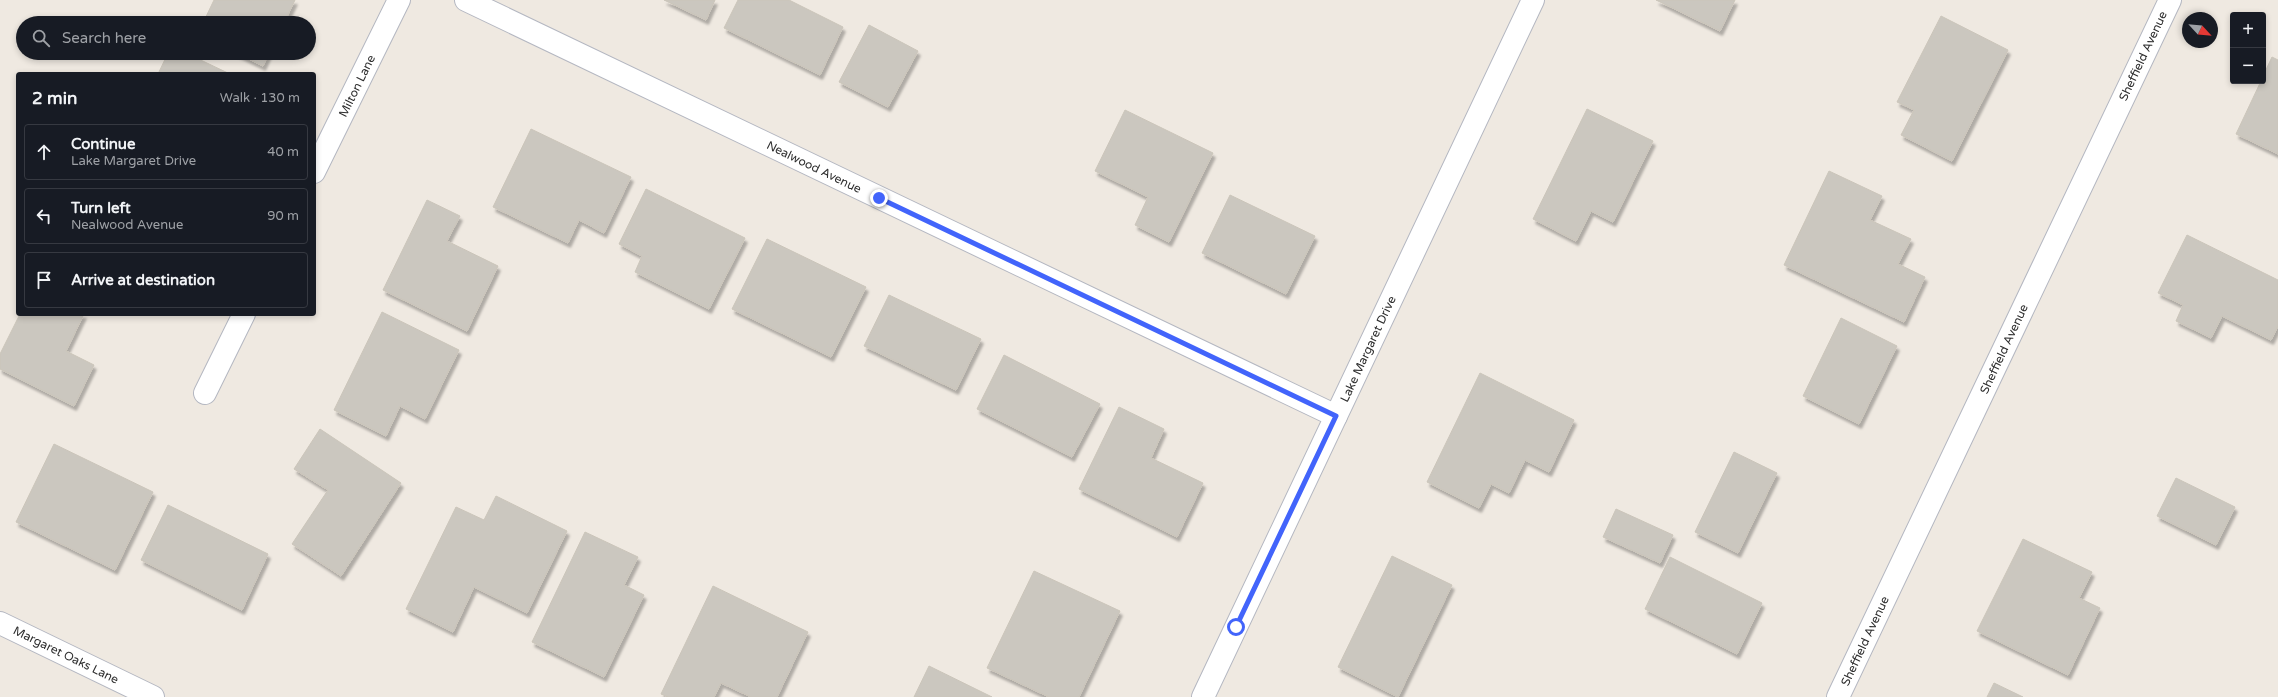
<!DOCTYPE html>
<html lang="en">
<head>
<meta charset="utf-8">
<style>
  :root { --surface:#171b24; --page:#242831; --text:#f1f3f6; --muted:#9ea1a6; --line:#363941 }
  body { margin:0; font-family:"Varela Round",sans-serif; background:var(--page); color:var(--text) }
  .controls { position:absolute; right:12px; top:12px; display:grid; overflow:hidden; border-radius:4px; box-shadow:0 2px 6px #0003 }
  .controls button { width:36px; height:36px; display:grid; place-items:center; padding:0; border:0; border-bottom:1px solid var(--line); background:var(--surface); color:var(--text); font:20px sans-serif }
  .compass { position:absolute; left:2182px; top:12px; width:36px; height:36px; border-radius:50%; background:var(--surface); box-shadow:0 2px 6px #0003; rotate:116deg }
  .stop { position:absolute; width:12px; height:12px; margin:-9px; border:3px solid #4264fb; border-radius:50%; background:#fff }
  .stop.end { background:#4264fb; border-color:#fff; box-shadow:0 1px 4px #0008 }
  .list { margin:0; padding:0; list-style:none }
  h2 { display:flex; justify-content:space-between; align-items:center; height:52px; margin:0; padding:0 16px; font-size:17px }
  h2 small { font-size:13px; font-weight:400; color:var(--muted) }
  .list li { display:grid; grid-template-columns:26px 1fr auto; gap:12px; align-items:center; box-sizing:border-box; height:56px; margin:0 8px 8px; padding:0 8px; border:1px solid var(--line); border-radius:4px }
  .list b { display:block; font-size:15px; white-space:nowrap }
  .list p { margin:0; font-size:13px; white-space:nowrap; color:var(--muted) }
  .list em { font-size:13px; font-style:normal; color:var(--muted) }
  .icon { flex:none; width:22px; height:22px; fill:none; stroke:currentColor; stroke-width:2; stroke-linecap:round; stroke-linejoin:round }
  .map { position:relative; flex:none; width:2278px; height:697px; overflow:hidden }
  .search { position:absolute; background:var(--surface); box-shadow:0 2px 6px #0003; left:16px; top:16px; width:300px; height:44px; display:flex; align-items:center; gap:10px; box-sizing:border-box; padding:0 14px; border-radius:22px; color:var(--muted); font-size:15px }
  .panel { position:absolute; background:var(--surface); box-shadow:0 2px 6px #0003; left:16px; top:72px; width:300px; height:244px; border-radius:4px }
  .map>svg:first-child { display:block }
</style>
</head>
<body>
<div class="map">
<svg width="2278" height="697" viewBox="0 0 2278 697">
  <defs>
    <filter id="shadow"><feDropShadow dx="2.5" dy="4.5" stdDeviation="1" flood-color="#0004"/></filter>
  </defs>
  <rect width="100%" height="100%" fill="#efe9e1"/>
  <path fill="#cbc7bf" stroke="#cbc5ba" filter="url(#shadow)" d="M214 0H295L284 23H203Z
    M664 0H715L706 20Z
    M738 0H789L843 27 820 75 724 28Z
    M1656 0H1735L1720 31Z
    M1941 16 2008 50 1952 161 1901 135 1914 110 1897 102Z
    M869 25 918 51 888 107 839 82Z
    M168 53H186L230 74H158Z
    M236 53H269L263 66Z
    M2272 57 2278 60V154L2236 134 2261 81H2263V76Z
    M1587 109 1653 141 1613 222 1591 211 1576 241 1533 219Z
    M1125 110 1213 153 1169 242 1135 225 1148 197 1095 171Z
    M531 129 631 177 604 233 579 220 568 243 493 207Z
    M1829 171 1882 196 1870 220 1911 239 1898 264 1925 277 1904 322 1784 265Z
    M646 189 745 238 709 309 635 272 642 256 619 244Z
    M1230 195 1315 236 1286 294 1202 253Z
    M427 200 460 216 447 241 498 266 467 331 383 290Z
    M2187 235 2278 280V326L2271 340 2222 316 2211 338 2176 321 2183 305 2158 293Z
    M767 239 866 287 831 357 732 309Z
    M889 295 981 339 956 390 864 346Z
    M382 312 459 350 425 419 400 406 386 436 334 410Z
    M20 314H84L66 351 94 365 74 406 0 369V354Z
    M1841 318 1897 346 1859 424 1803 396Z
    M1004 355 1100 404 1072 457 977 409Z
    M1480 373 1574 420 1549 472 1525 460 1509 493 1491 484 1479 508 1427 482Z
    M1119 407 1164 429 1151 458 1203 483 1177 537 1079 489Z
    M320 429 401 483 341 576 292 544 328 490 294 469Z
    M54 444 153 492 115 570 16 522Z
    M1734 452 1777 473 1738 553 1695 532Z
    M2176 478 2235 507 2216 545 2157 516Z
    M496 496 567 531 527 613 474 587 453 632 406 609 456 507 484 520Z
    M168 505 268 554 242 610 141 560Z
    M1616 509 1673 535 1660 563 1603 537Z
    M585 532 638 557 624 585 644 595 604 677 532 642Z
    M2023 539 2092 572 2079 598 2100 608 2068 675 1977 631Z
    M1392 556 1452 585 1398 697 1338 667Z
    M1670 557 1762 603 1737 654 1645 609Z
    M1034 571 1120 611 1079 697H1049L987 668Z
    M713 586 808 632 777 697H751L721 683 714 697H668L661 694Z
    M929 666 992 697H914Z
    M1994 683 2023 697H1987Z"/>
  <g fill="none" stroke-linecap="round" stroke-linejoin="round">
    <g stroke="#b4b7c1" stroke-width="24">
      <path id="minor" d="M466 0 1336 416
        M314 172 399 0
        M205 393 244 314
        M0 623 153 697
        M1838 697 2170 0"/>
    </g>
    <g stroke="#b4b7c1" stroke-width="24">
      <path id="tertiary" d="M1203 697 1533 0"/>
    </g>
    <use href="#minor" stroke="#fff" stroke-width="22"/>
    <use href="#tertiary" stroke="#fff" stroke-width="22"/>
  </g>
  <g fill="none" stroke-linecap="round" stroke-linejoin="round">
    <path stroke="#4264fb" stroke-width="5" d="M879 198 1336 416 1236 627"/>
  </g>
  <g text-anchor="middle" stroke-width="3.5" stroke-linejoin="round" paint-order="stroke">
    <g font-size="12" fill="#2e2e2e" stroke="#fff">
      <text transform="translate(2143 56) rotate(-65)" y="4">Sheffield Avenue</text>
      <text transform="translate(357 86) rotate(-64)" y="4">Milton Lane</text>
      <text transform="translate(814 167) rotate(26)" y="4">Nealwood Avenue</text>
      <text transform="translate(1368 349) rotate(-65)" y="4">Lake Margaret Drive</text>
      <text transform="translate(2004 349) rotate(-65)" y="4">Sheffield Avenue</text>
      <text transform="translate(1865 641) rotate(-65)" y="4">Sheffield Avenue</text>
      <text transform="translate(66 655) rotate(26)" y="4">Margaret Oaks Lane</text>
    </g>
  </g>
</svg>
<div class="controls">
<button>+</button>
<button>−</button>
</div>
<svg class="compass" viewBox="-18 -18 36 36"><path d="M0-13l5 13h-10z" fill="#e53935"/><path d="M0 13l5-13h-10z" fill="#9ea1a6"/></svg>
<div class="stop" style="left:1236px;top:627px"></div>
<div class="stop end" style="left:879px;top:198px"></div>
<div class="search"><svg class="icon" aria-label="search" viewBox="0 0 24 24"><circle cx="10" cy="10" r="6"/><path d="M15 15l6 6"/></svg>Search here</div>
<section class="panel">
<h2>2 min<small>Walk · 130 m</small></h2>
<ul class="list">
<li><svg class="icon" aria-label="ahead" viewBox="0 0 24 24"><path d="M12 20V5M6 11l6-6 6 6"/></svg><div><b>Continue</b><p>Lake Margaret Drive</p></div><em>40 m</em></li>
<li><svg class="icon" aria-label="left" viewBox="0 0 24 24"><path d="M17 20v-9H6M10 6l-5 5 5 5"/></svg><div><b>Turn left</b><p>Nealwood Avenue</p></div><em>90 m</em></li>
<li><svg class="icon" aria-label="arrive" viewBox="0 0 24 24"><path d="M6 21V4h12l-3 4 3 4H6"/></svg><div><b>Arrive at destination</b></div></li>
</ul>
</section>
</div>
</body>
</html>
